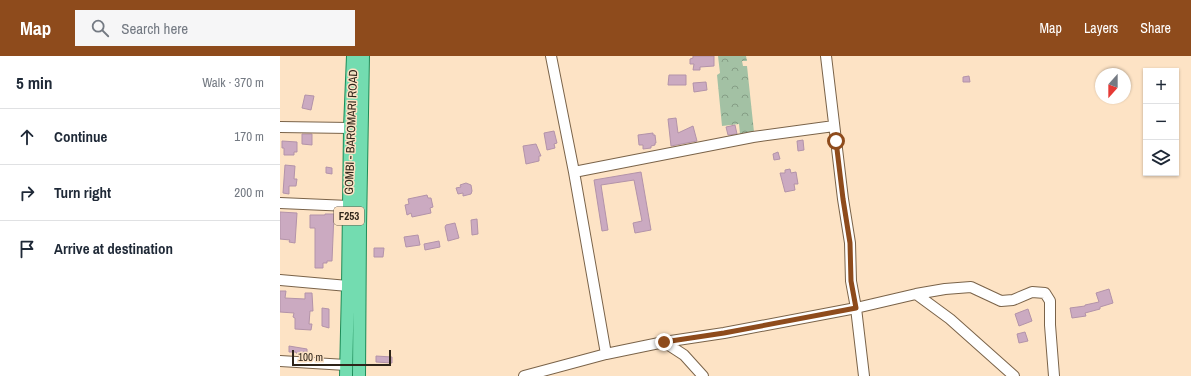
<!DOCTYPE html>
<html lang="en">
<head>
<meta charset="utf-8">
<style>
  :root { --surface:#fff; --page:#f6f6f7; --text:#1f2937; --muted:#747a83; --line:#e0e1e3; --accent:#8e4b1c }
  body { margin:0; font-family:"Archivo Narrow",sans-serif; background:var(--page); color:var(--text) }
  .controls { position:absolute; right:12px; top:12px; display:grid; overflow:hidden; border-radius:0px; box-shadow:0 1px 3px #0004 }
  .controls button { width:36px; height:36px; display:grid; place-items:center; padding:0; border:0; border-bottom:1px solid var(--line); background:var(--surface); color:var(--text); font:20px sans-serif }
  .compass { position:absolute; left:815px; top:12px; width:36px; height:36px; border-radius:50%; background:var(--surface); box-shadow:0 1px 3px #0004; rotate:201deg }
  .scale { position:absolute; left:12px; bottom:10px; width:99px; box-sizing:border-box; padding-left:4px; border:2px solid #2e2419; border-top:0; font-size:11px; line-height:14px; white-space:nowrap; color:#2e2419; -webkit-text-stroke:3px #fde3c5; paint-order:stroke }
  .stop { position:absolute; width:12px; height:12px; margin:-9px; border:3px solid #8e4b1c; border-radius:50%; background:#fff }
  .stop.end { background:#8e4b1c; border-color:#fff; box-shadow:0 1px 4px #0008 }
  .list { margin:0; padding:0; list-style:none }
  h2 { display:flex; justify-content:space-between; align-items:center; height:52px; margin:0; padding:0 16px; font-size:17px }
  h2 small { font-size:13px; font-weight:400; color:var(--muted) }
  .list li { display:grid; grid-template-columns:26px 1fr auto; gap:12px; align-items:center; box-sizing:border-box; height:56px; padding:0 16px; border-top:1px solid var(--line) }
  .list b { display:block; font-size:15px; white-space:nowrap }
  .list em { font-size:13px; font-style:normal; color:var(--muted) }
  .icon { flex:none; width:22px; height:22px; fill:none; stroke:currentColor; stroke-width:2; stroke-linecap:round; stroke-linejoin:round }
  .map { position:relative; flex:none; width:911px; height:320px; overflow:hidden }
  header { display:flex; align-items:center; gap:24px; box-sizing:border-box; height:56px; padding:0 20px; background:var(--accent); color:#fff }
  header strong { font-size:19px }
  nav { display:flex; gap:22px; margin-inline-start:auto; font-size:14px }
  .search { width:280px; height:36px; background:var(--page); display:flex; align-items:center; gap:10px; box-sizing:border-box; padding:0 14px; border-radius:0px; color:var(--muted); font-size:15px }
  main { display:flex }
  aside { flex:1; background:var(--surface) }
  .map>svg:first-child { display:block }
</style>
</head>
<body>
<header>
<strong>Map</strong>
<div class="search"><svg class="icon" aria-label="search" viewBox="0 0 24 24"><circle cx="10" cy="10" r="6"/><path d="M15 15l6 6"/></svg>Search here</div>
<nav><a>Map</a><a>Layers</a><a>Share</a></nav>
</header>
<main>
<aside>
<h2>5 min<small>Walk · 370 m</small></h2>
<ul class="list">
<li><svg class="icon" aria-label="ahead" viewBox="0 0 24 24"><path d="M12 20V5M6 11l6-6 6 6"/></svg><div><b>Continue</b></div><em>170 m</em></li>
<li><svg class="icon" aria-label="right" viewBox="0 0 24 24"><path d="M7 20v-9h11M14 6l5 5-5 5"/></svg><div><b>Turn right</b></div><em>200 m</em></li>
<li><svg class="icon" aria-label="arrive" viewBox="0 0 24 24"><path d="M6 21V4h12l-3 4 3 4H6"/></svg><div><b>Arrive at destination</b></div></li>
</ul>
</aside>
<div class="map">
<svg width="911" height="320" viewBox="0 0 911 320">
  <defs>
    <pattern id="forest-crowns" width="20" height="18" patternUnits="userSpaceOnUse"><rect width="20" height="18" fill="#a3c1a4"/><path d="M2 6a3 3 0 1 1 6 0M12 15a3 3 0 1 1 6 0" fill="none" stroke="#859d85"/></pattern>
  </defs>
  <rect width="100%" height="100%" fill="#fde3c5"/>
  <path fill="url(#forest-crowns)" d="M438 0H466L467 5H462L463 10H467L474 76 460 78 459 68 442 70 437 19 440 17Z"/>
  <path fill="#cbaac1" stroke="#b393a9" d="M413 0H434V10L420 11V14H413L414 8H410V3L413 2Z
    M389 19H406V29H388Z
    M689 20 690 26H683V21Z
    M426 26 427 34 414 36 413 27Z
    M25 39 34 40 31 54 22 52Z
    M396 62 398 77 413 70 417 85 391 90 388 63Z
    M455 69 457 78 448 79 446 71Z
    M274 75 277 87 274 88 275 92 267 94 264 77Z
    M373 77V79H375L376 87H375V89L371 90V92L363 93V89H359L358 79Z
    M22 78H32V89L22 88Z
    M523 84 524 94 518 95 517 85Z
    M2 85 17 86V96H14V99H4V92H2Z
    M256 88 261 100H259V105L246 108 243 90Z
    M498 96 500 103 494 104 493 98Z
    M5 109 15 110 14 123H17L16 130H9V138L3 137Z
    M46 111 52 112V118L46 117Z
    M510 113 511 117 516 116 518 128H514L515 134 505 136 500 117H505V114Z
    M361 116 371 174 355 177 353 167 362 165 354 124 321 129 328 174 322 175 314 124Z
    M186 127 191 129 192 135 191 138 183 140V137L178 138 176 132 181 131 180 129Z
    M147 139 148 142H151L153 151 150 152 151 157 132 161 131 157 127 159 125 149 129 148 128 143Z
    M0 156 17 157 15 187 9 186 10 184 0 183Z
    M45 158H54L52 205H47V207H43V212H35V172H30V159H45Z
    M197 163 198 178 192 179 191 164Z
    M175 167 179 182 168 185 165 171 166 169Z
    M138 179 140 189 126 191 124 181Z
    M159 185 160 191 145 194 144 188Z
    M94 192H104L103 201H94Z
    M829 233 833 247 820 251V253L805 257 806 260 792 262 790 252 805 250V249L819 246 816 237Z
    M0 235H6L5 242 25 243V237H32L33 255H30L29 268H32L31 274 15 273V262L13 261 14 257 0 256Z
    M42 252 49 253V272L42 270Z
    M748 253 752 265 739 270 735 258Z
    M745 276 748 285 739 287 737 278Z
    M9 290 27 293V296H23V298L16 297V296H9Z
    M96 300 112 301V307L96 306Z"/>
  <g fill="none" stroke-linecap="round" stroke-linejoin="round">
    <g stroke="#7a6349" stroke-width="12">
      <path id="minor" d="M271 0 294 116 326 298
        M546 0 563 143 570 187 571 225 576 252 584 320
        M0 71 70 72
        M294 116 473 81 554 70
        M0 147 69 150
        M0 224 68 230
        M636 238 670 263 734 320
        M384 286 404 299 423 320
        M0 305 66 309
        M244 320 326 298 384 286 444 277 576 252 636 238 665 233 691 231 721 245 733 244 752 236 765 237 770 245V269L774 320"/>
    </g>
    <g stroke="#1e8c59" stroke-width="14">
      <path id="major" d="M66 320 68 230 70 72 73 0
        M79 320 80 172 83 0"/>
    </g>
    <use href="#minor" stroke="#fff" stroke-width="10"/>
    <use href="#major" stroke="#73dcb0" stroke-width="12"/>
  </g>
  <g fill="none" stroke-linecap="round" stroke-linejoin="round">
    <path stroke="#8e4b1c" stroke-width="5" d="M384 286 444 277 576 252 571 225 570 187 563 143 556 85"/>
  </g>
  <g text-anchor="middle" stroke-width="3" stroke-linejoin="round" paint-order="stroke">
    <rect fill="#fde3c5" stroke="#6c5d4d" stroke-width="1" x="54" y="151" width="30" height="18" rx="3"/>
    <g font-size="11" font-weight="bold" fill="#2e2419">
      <text x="69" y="164">F253</text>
    </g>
    <g font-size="12" fill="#2e2419" stroke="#fde3c5">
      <text transform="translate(71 76) rotate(-88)" y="4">GOMBI - BAROMARI ROAD</text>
    </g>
  </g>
</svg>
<div class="controls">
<button>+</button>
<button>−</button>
<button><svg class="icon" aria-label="layers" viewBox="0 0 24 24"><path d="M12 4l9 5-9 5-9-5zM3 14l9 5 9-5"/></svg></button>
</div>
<svg class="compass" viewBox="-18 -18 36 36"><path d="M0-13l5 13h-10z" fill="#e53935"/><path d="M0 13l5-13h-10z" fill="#747a83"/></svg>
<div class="scale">100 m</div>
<div class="stop" style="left:556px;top:85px"></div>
<div class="stop end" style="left:384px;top:286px"></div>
</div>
</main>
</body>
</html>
